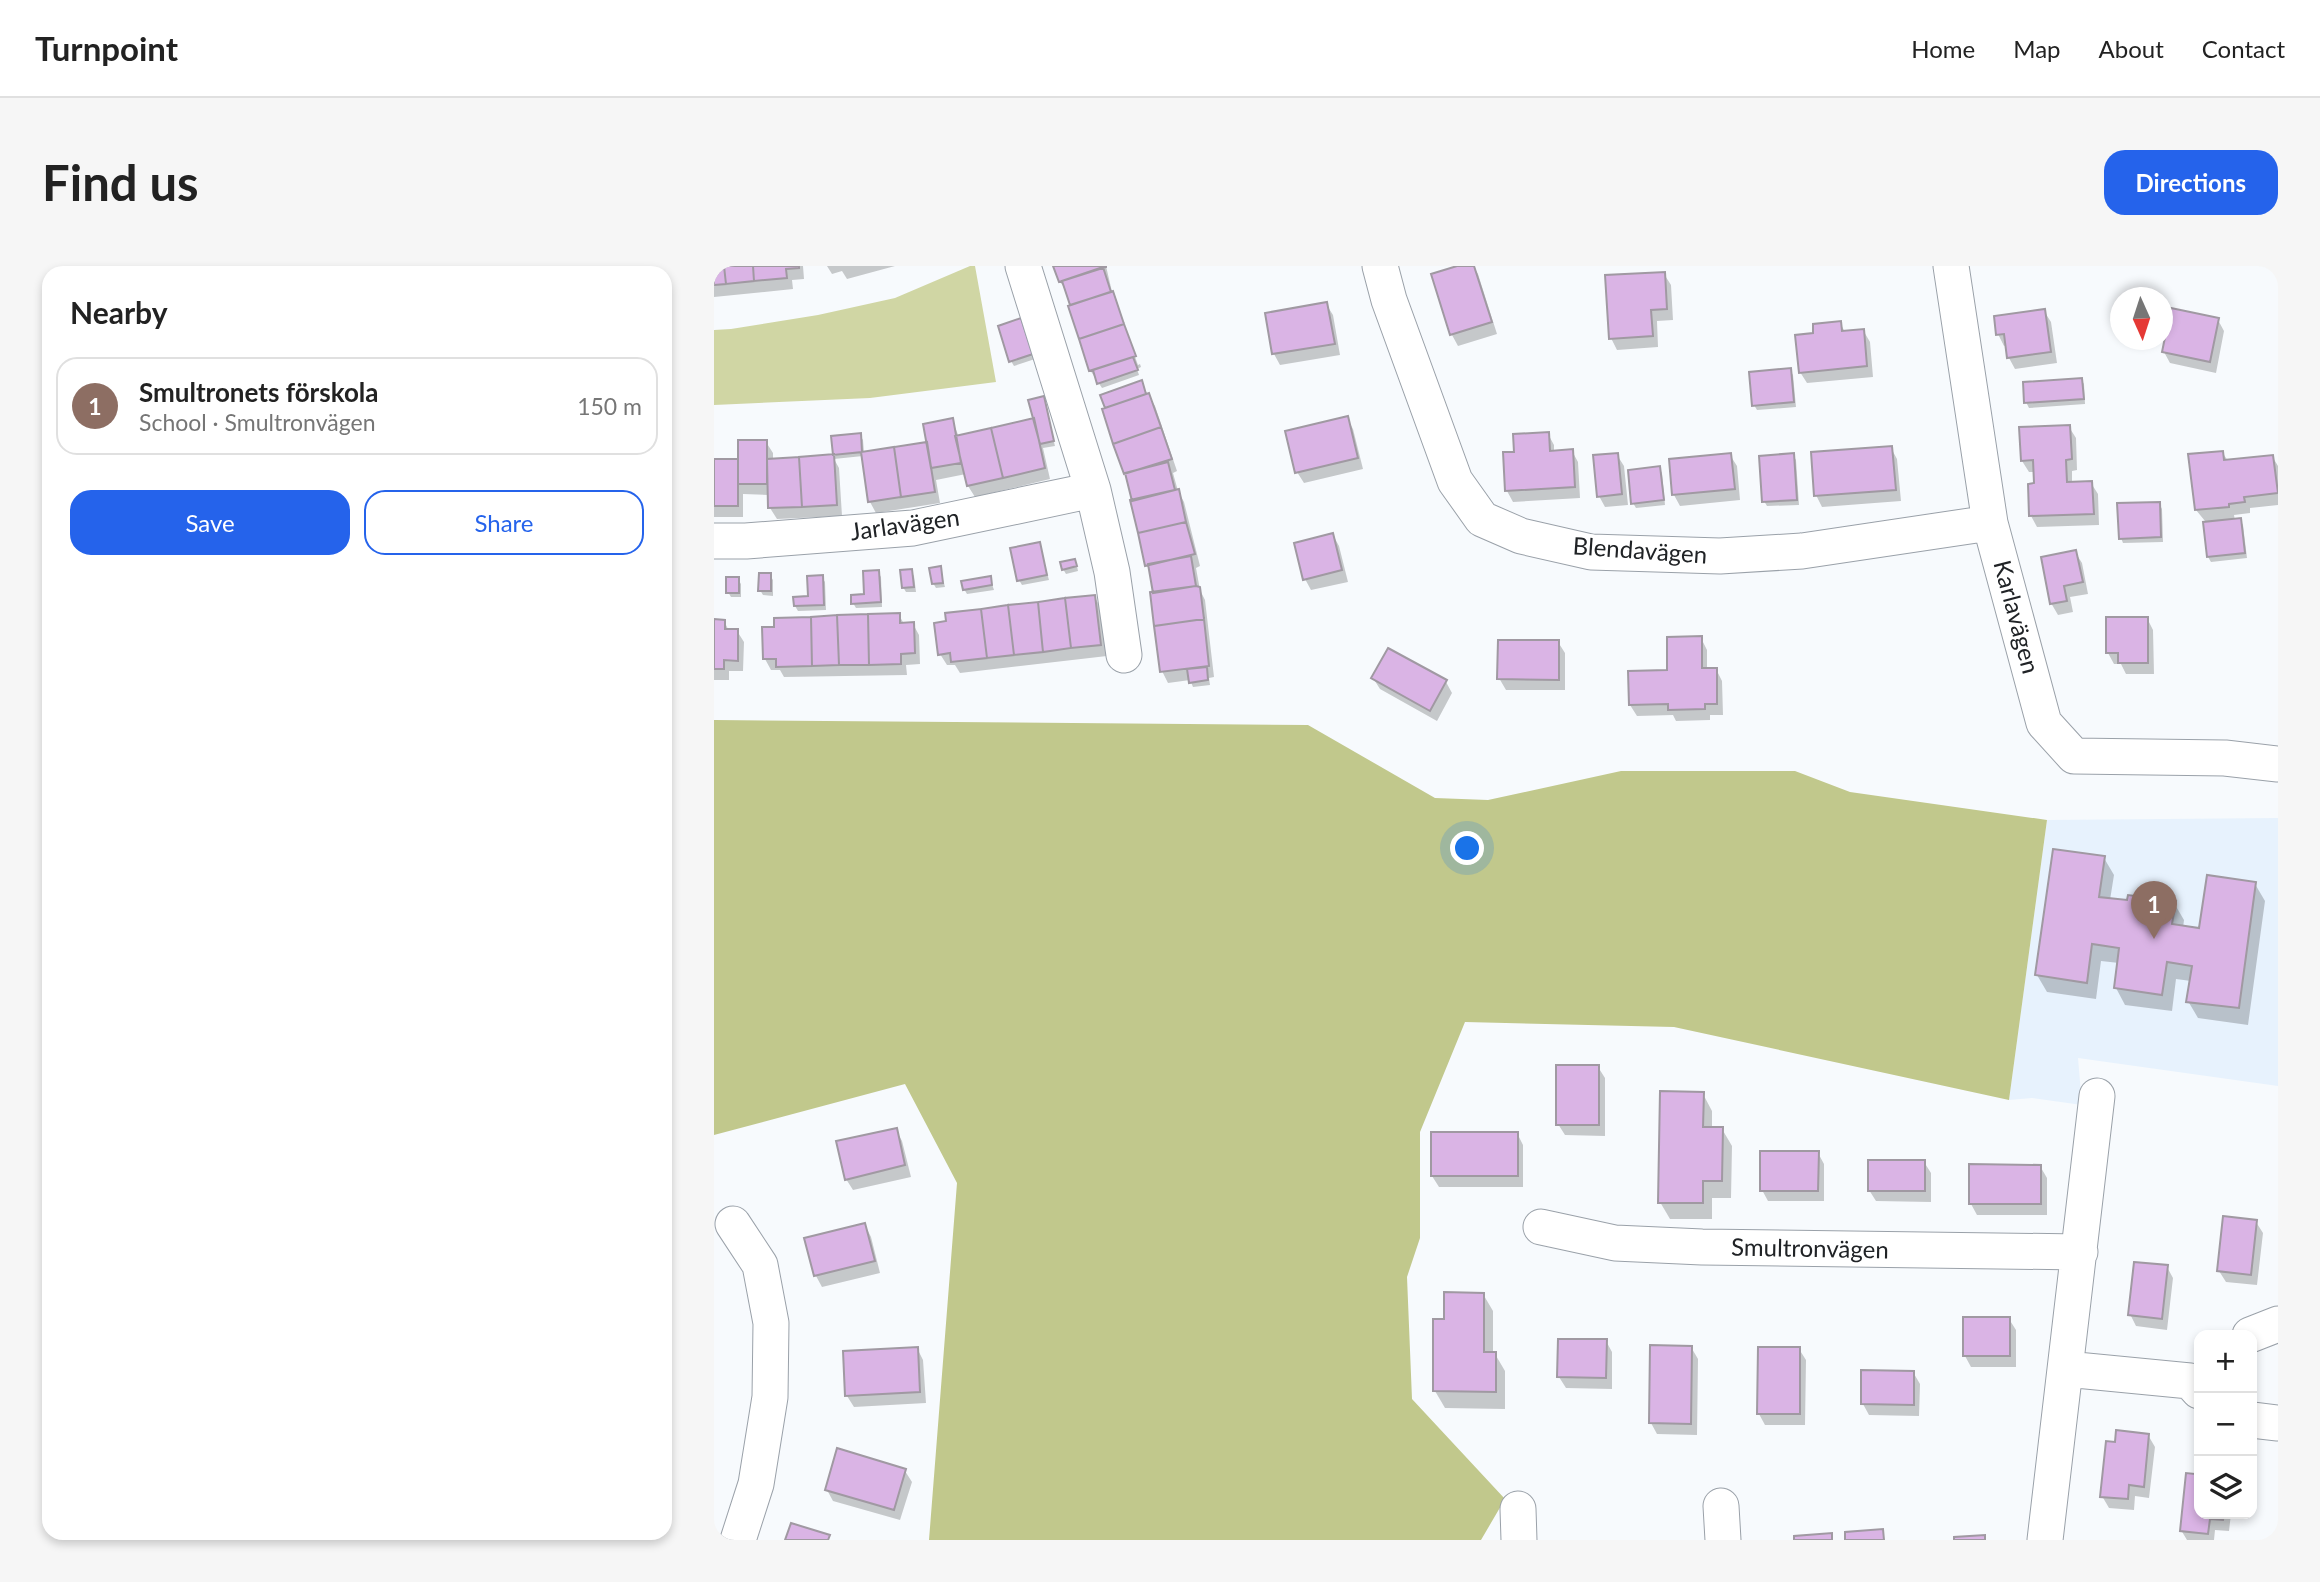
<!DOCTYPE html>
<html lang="en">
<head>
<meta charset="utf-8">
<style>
  :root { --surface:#fff; --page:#f6f6f6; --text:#222; --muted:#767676; --line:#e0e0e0; --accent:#2563eb }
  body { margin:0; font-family:Lato,sans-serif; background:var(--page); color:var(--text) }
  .controls { position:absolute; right:21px; bottom:21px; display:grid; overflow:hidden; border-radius:14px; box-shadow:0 4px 10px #0003 }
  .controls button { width:63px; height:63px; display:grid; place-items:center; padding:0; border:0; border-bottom:2px solid var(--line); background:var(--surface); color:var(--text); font:35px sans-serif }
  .compass { position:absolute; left:1396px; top:21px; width:63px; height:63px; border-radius:50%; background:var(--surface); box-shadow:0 4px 10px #0003; rotate:177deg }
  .you { position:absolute; left:754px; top:583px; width:24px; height:24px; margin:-18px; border:5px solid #fff; border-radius:50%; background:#1a73e8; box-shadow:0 0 0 10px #1a73e833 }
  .badge { display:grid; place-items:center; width:46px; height:46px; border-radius:50%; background:var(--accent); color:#fff; font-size:23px; font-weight:700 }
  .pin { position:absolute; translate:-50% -58px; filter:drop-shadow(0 2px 4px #0008) }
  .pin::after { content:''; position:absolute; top:37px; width:24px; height:21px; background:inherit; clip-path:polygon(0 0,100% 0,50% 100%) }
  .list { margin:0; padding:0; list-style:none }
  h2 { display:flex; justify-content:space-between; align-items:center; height:91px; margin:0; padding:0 28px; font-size:30px }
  h2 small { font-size:23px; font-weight:400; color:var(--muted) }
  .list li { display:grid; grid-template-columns:46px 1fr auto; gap:21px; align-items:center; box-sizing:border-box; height:98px; margin:0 14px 14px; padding:0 14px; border:2px solid var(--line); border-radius:21px }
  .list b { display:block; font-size:26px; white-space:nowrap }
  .list p { margin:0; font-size:23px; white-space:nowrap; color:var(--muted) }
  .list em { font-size:23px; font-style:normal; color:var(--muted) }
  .actions { display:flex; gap:14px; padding:21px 28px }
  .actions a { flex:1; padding:16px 0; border:2px solid var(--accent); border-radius:21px; text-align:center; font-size:24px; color:var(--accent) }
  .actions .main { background:var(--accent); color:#fff }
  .icon { flex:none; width:38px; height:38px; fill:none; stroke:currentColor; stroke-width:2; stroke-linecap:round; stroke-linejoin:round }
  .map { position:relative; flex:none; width:1564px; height:1274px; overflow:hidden; border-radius:21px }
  header { display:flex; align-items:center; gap:42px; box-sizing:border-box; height:98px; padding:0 35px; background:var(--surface); border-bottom:2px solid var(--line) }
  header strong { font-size:33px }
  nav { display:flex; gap:38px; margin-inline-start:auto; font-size:24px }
  .intro { display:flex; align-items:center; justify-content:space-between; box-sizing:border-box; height:168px; padding:0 42px }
  h1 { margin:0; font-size:49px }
  .button { padding:18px 32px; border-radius:21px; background:var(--accent); color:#fff; font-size:24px; font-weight:700 }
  main { display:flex; gap:42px; padding:0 42px }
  aside { flex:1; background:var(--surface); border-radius:21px; box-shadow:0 4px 10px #0003 }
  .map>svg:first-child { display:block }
</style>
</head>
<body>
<header>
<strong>Turnpoint</strong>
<nav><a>Home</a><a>Map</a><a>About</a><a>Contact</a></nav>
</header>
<div class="intro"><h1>Find us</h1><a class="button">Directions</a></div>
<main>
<aside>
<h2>Nearby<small></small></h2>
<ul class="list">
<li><span class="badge" style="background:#8d6e63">1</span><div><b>Smultronets förskola</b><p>School · Smultronvägen</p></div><em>150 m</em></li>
</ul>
<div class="actions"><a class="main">Save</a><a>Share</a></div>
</aside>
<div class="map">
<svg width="1564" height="1274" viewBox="0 0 1564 1274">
  <rect width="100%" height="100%" fill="#f7fafd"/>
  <path fill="#e7f2fd" d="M1564 552V820L1364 792 1368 839 1318 832 1295 834 1333 554Z"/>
  <path fill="#d0d6a4" d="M256 0H261L282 116 156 132 0 139V64L17 63 104 49 181 32Z"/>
  <path fill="#c1c88c" d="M0 454 594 459 721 532 774 534 907 505H1081L1136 526 1333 554 1295 834 960 761 751 756 706 866V972L693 1011 698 1133 791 1233 767 1274H215L243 917 191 818 0 869Z"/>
  <path fill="#0003" d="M0 0H89L90 13 78 14 79 23 0 31Z
    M113 0H181L133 13 128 5 118 8Z
    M341 0H392L399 30 424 99 426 98 427 101 423 103 425 109 388 122 376 104 354 26 346 16Z
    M749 0H759L764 8 783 68 744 80 738 69 719 10Z
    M950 8 957 19 959 54 943 55 944 81 903 84 897 72Z
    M612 38 619 49 626 89 566 99 560 88 553 48Z
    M1330 45 1337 56 1343 97 1301 103 1295 92 1293 79 1290 80 1284 68Z
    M306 54 321 93 300 100 297 95Z
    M1504 54 1510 65 1502 107 1456 97 1450 86Z
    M1126 57 1131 66 1149 64 1156 76 1159 111 1093 117 1086 106 1101 68Z
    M1076 104 1079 109 1082 141 1043 144 1040 139Z
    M1367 113 1370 118 1371 138 1315 142 1312 136Z
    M430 121 433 130 434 129 441 140 463 205 459 207 464 225 470 236 486 300 482 302 486 324 491 334 500 411 495 412 496 419 479 421 476 414 454 417 448 405 437 306 433 299 412 207 390 144Z
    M329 132 341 180 329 182 336 213 261 231 254 220 252 208 222 214 226 237 162 247 156 236 149 190 120 193 125 202 128 250 63 253 56 242 55 229 29 228V251H0V195L26 194 52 176 59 187V194L122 190 120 188 146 169 149 174 150 187 215 178 238 154 245 171 320 154Z
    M633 152 639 163 649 203 590 217 583 206Z
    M1355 161 1362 172 1363 204 1358 205V218L1377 217 1384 228 1385 259 1323 261 1317 250 1322 219 1321 206H1315L1308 195Z
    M834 168 840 179V186L858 185 864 196 866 232 799 236 793 225 802 187Z
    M1177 182 1183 193 1187 235 1108 241 1102 229Z
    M1508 186 1514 195 1558 190 1564 200V239L1536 242V247L1520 249 1521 255 1526 254 1529 259 1533 292 1497 296 1494 291 1491 255 1482 244 1476 190Z
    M903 189 910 200 914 239 891 241 885 230Z
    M1016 189 1023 200 1026 234 966 240 960 229Z
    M1079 189 1082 194 1085 239 1053 240 1050 235Z
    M945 202 948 207 951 239 922 242 919 237Z
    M1445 237 1448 243 1449 276 1409 277 1407 272Z
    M619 269 625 280 634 316 597 324 591 313Z
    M325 278 335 314 308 319 305 314Z
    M1361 286 1368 297 1374 328 1356 331 1359 346 1344 349 1337 337Z
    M363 300 364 305 352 308 349 303Z
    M226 302 231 321 222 322 219 317Z
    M197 305 200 310 202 326H192L189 321Z
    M164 306 167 311 168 341 142 342 139 337 152 330Z
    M56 309 59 314V330L49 329 46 324Z
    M108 311 111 316 112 344 84 345 81 340 96 332Z
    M276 312 280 324 253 328 250 323Z
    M24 313 27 318V331H17L14 326Z
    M380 330 387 342 393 390 246 407 241 399H233L226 388Z
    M185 349 190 358H199L205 369 206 398 192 399 193 409 70 411 66 404H57L51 393Z
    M1433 352 1439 364 1440 408H1412L1407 398H1400L1394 387Z
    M0 355H10L15 365H23L30 376 29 405H15V414H0Z
    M987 372 993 384V404L1002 403 1008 415 1009 449H996V454L962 455 959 449 923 450 916 439 955 405Z
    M844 376 851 387V424H792L785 412Z
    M659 412 732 416 738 427 723 455 666 423Z
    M1390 592 1400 609 1396 634 1460 637 1470 654 1469 662 1487 664 1541 618 1551 635 1534 759 1484 752 1474 735 1477 715 1462 713 1458 745 1411 739 1402 722 1405 697 1387 695 1382 733 1333 726 1323 709Z
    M884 801 891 812V870L851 869 844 858Z
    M989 828 998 845V862L1008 863 1018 880 1017 932H998V953H956L946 936Z
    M182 864 188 875 197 911 139 924 132 913Z
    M803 867 809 879V921H725L718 910Z
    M1104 887 1110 898V935H1054L1048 924Z
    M1210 896 1217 907V936L1162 935 1155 924Z
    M1326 900 1333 912V949H1263L1257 938Z
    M1542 956 1549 967 1543 1019 1512 1016 1505 1005Z
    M151 959 157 971 166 1007 108 1021 102 1010 93 973Z
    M1453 1001 1459 1012 1453 1064 1422 1060 1416 1048Z
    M769 1028 779 1045V1088H781L791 1105V1143L731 1142 721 1125 732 1054Z
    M1295 1053 1302 1064V1101H1257L1251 1090Z
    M892 1075 898 1086V1123L852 1122 845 1111Z
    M977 1081 984 1093 983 1169 943 1168 937 1157Z
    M203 1082 209 1094 212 1137 140 1141 133 1130Z
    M1085 1083 1092 1094 1091 1159H1051L1045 1148Z
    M1149 1106H1199L1206 1118 1205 1150 1155 1149 1149 1138Z
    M1434 1169 1441 1181 1435 1232 1421 1230 1420 1244 1395 1242 1388 1230 1402 1178Z
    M1484 1199 1485 1248H1517L1515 1265 1501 1264 1500 1274H1473L1467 1264 1483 1210Z
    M191 1205 198 1216 186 1254 119 1235 113 1224Z"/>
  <path fill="#dab4e5" stroke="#a099a2" stroke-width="2" d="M0 0H10L12 18 0 19Z
    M10 0H39L40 15 12 18Z
    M39 0H85V2L72 3 73 12 40 15Z
    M339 0H392V1L345 16Z
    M743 0H760L778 56 736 69 717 8Z
    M389 1 397 26 356 39 348 15Z
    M951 6 953 43 937 44 939 70 895 73 891 9Z
    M399 25 410 58 365 73 354 40Z
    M613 36 621 78 558 88 551 47Z
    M1457 42 1505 52 1496 96 1448 86Z
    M1331 43 1337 86 1293 92 1290 68 1282 69 1280 50Z
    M307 52 319 88 295 96 284 60Z
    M1127 55 1128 65 1150 63 1153 100 1085 107 1081 69 1099 67V58Z
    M410 58 422 90 375 105 365 73Z
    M419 91 424 104 383 118 379 104Z
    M1077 102 1080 136 1038 140 1035 106Z
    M1368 112 1370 133 1310 137 1309 116Z
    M428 114 432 128 391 142 386 129Z
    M435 127 447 161 399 178 388 143Z
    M330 130 340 175 326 178 314 134Z
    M634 150 644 192 581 207 571 165Z
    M239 152 247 197 217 202 209 158Z
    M320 152 331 202 289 212 277 162Z
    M1356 159 1358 193 1352 194 1353 216 1378 215 1380 248 1315 250 1314 218 1320 217 1319 194 1307 195 1305 161Z
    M447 161 458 193 410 208 399 178Z
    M277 162 289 212 253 220 241 170Z
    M835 166 836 185 859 183 861 221 791 225 789 186H800L799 168Z
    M147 167 148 186 119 189 117 170Z
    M24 174H53V218H24Z
    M213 176 221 226 187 231 180 181Z
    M1178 180 1182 224 1100 230 1097 186Z
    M180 181 187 231 154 236 147 186Z
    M1509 185 1510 194 1559 189 1564 227 1530 231 1531 236 1515 238V241L1481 244 1474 188Z
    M904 187 908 228 883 231 879 189Z
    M1017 187 1021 223 958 229 955 193Z
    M1080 187 1083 234 1048 236 1045 190Z
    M120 188 123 239 88 241 85 191Z
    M85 191 88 241 54 242 53 193Z
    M0 193H24V240H0Z
    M454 196 461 224 418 235 411 207Z
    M946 200 950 234 917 238 914 204Z
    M465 223 472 256 424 267 416 234Z
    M1446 236 1447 271 1405 273 1403 237Z
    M1527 252 1531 287 1493 291 1489 256Z
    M472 256 481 288 431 300 424 267Z
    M619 267 628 304 589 314 580 277Z
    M326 276 333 309 303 315 296 282Z
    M1362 284 1369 316 1350 320 1353 335 1336 338 1327 291Z
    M477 290 482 320 439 327 434 298Z
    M361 293 363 300 348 304 346 296Z
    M227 300 229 317 218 318 215 302Z
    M198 303 200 321 188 322 186 304Z
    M165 304 167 336 137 338V329L150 328 149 305Z
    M45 307H57V325H44Z
    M109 309 110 339 80 340 79 331 94 330 93 310Z
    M277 310 278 319 249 324 247 315Z
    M12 311H25V327H12Z
    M482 320 486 321 490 353 440 360 436 326Z
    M381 329 387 379 357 382 351 332Z
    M351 332 357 382 329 386 324 336Z
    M324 336 329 386 300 389 294 339Z
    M294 339 300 389 273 392 267 343Z
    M267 343 273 392 237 396 236 387 224 389 220 357 232 355 231 347Z
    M186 347V357L200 356 201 387 187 388V398L155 399 154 348Z
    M154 348 155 399H125L123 349Z
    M123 349 125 399 98 400 97 351Z
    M97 351 98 400 62 401V393H49L48 361H60V352Z
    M1392 351H1434V397H1404V387H1392Z
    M0 353 11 354V363H24V395L10 394V403H0Z
    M490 353 495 400 446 406 440 360Z
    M988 370V402H1003V438H991V443L954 444V438L915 439 914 405 953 404V371Z
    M784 374H845V414L783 413Z
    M674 382 733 414 716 445 657 412Z
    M493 401 494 414 475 417 473 403Z
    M1339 583 1391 590 1385 631 1413 634 1414 629 1462 635 1458 658 1485 662 1493 609 1542 616 1525 742 1472 736 1478 700 1453 696 1448 729 1400 722 1405 682 1378 678 1373 717 1321 709Z
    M842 799H885V859H842Z
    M946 825 990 826 989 861H1009L1008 915H989V937H944Z
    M183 862 191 899 131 914 122 875Z
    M717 866H804V910H717Z
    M1046 885H1105L1104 925H1046Z
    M1154 894H1211V925H1154Z
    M1255 898 1327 899V938H1255Z
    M1509 950 1543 954 1537 1009 1503 1005Z
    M151 957 161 995 100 1010 90 972Z
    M1420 996 1454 999 1448 1053 1414 1049Z
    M730 1026 770 1027V1086H782V1126L719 1125V1053H730Z
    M1249 1051H1296V1090H1249Z
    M844 1073H893L892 1112 843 1111Z
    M936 1079 978 1080 977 1158 935 1157Z
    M204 1081 206 1126 131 1130 129 1085Z
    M1044 1081H1086V1148H1043Z
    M1147 1104 1200 1105V1139L1147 1138Z
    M1402 1164 1435 1168 1430 1221 1415 1219 1414 1233 1386 1231 1392 1175 1401 1176Z
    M123 1182 192 1203 180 1244 111 1224Z
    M1483 1197H1485V1248H1510L1509 1254 1496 1253 1494 1268 1466 1265 1472 1207 1481 1208Z
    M77 1257 116 1269 114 1274H71Z
    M1169 1263 1170 1274H1131V1266Z
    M1118 1267V1274H1080V1270Z
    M1271 1269V1274H1240V1271Z"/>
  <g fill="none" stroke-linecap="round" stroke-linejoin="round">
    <g stroke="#9aa1a9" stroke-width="37">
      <path id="minor" d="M309 0 379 224 398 306 410 389
        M666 0 675 34 741 215 768 253 807 270 877 286 1006 290 1088 285 1276 257
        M1237 0 1276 257 1330 457 1360 490 1511 492 1564 498
        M0 275H32L199 262 379 224
        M19 958 46 999 57 1057 56 1131 42 1218 24 1274
        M827 961 901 977 988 981 1366 986
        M1536 1069 1564 1058
        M1352 1103 1476 1115 1485 1125
        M1538 1154 1564 1157
        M1007 1240 1009 1274
        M804 1243 805 1274
        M1331 1274 1383 830"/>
    </g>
    <use href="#minor" stroke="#fff" stroke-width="35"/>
  </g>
  <g text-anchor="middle" stroke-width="7" stroke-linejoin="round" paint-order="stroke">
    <g font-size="24" fill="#202326" stroke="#fff">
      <text transform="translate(191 259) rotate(-8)" y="8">Jarlavägen</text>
      <text transform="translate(926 285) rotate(4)" y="8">Blendavägen</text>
      <text transform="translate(1302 351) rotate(75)" y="8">Karlavägen</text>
      <text transform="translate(1096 983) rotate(1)" y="8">Smultronvägen</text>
    </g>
  </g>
</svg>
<div class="controls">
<button>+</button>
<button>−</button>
<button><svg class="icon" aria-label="layers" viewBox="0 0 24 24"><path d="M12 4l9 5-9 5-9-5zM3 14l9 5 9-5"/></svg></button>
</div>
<svg class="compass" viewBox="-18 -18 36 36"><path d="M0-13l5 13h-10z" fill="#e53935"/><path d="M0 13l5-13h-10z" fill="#767676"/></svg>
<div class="you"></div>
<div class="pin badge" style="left:1440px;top:673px;background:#8d6e63">1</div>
</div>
</main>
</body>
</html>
